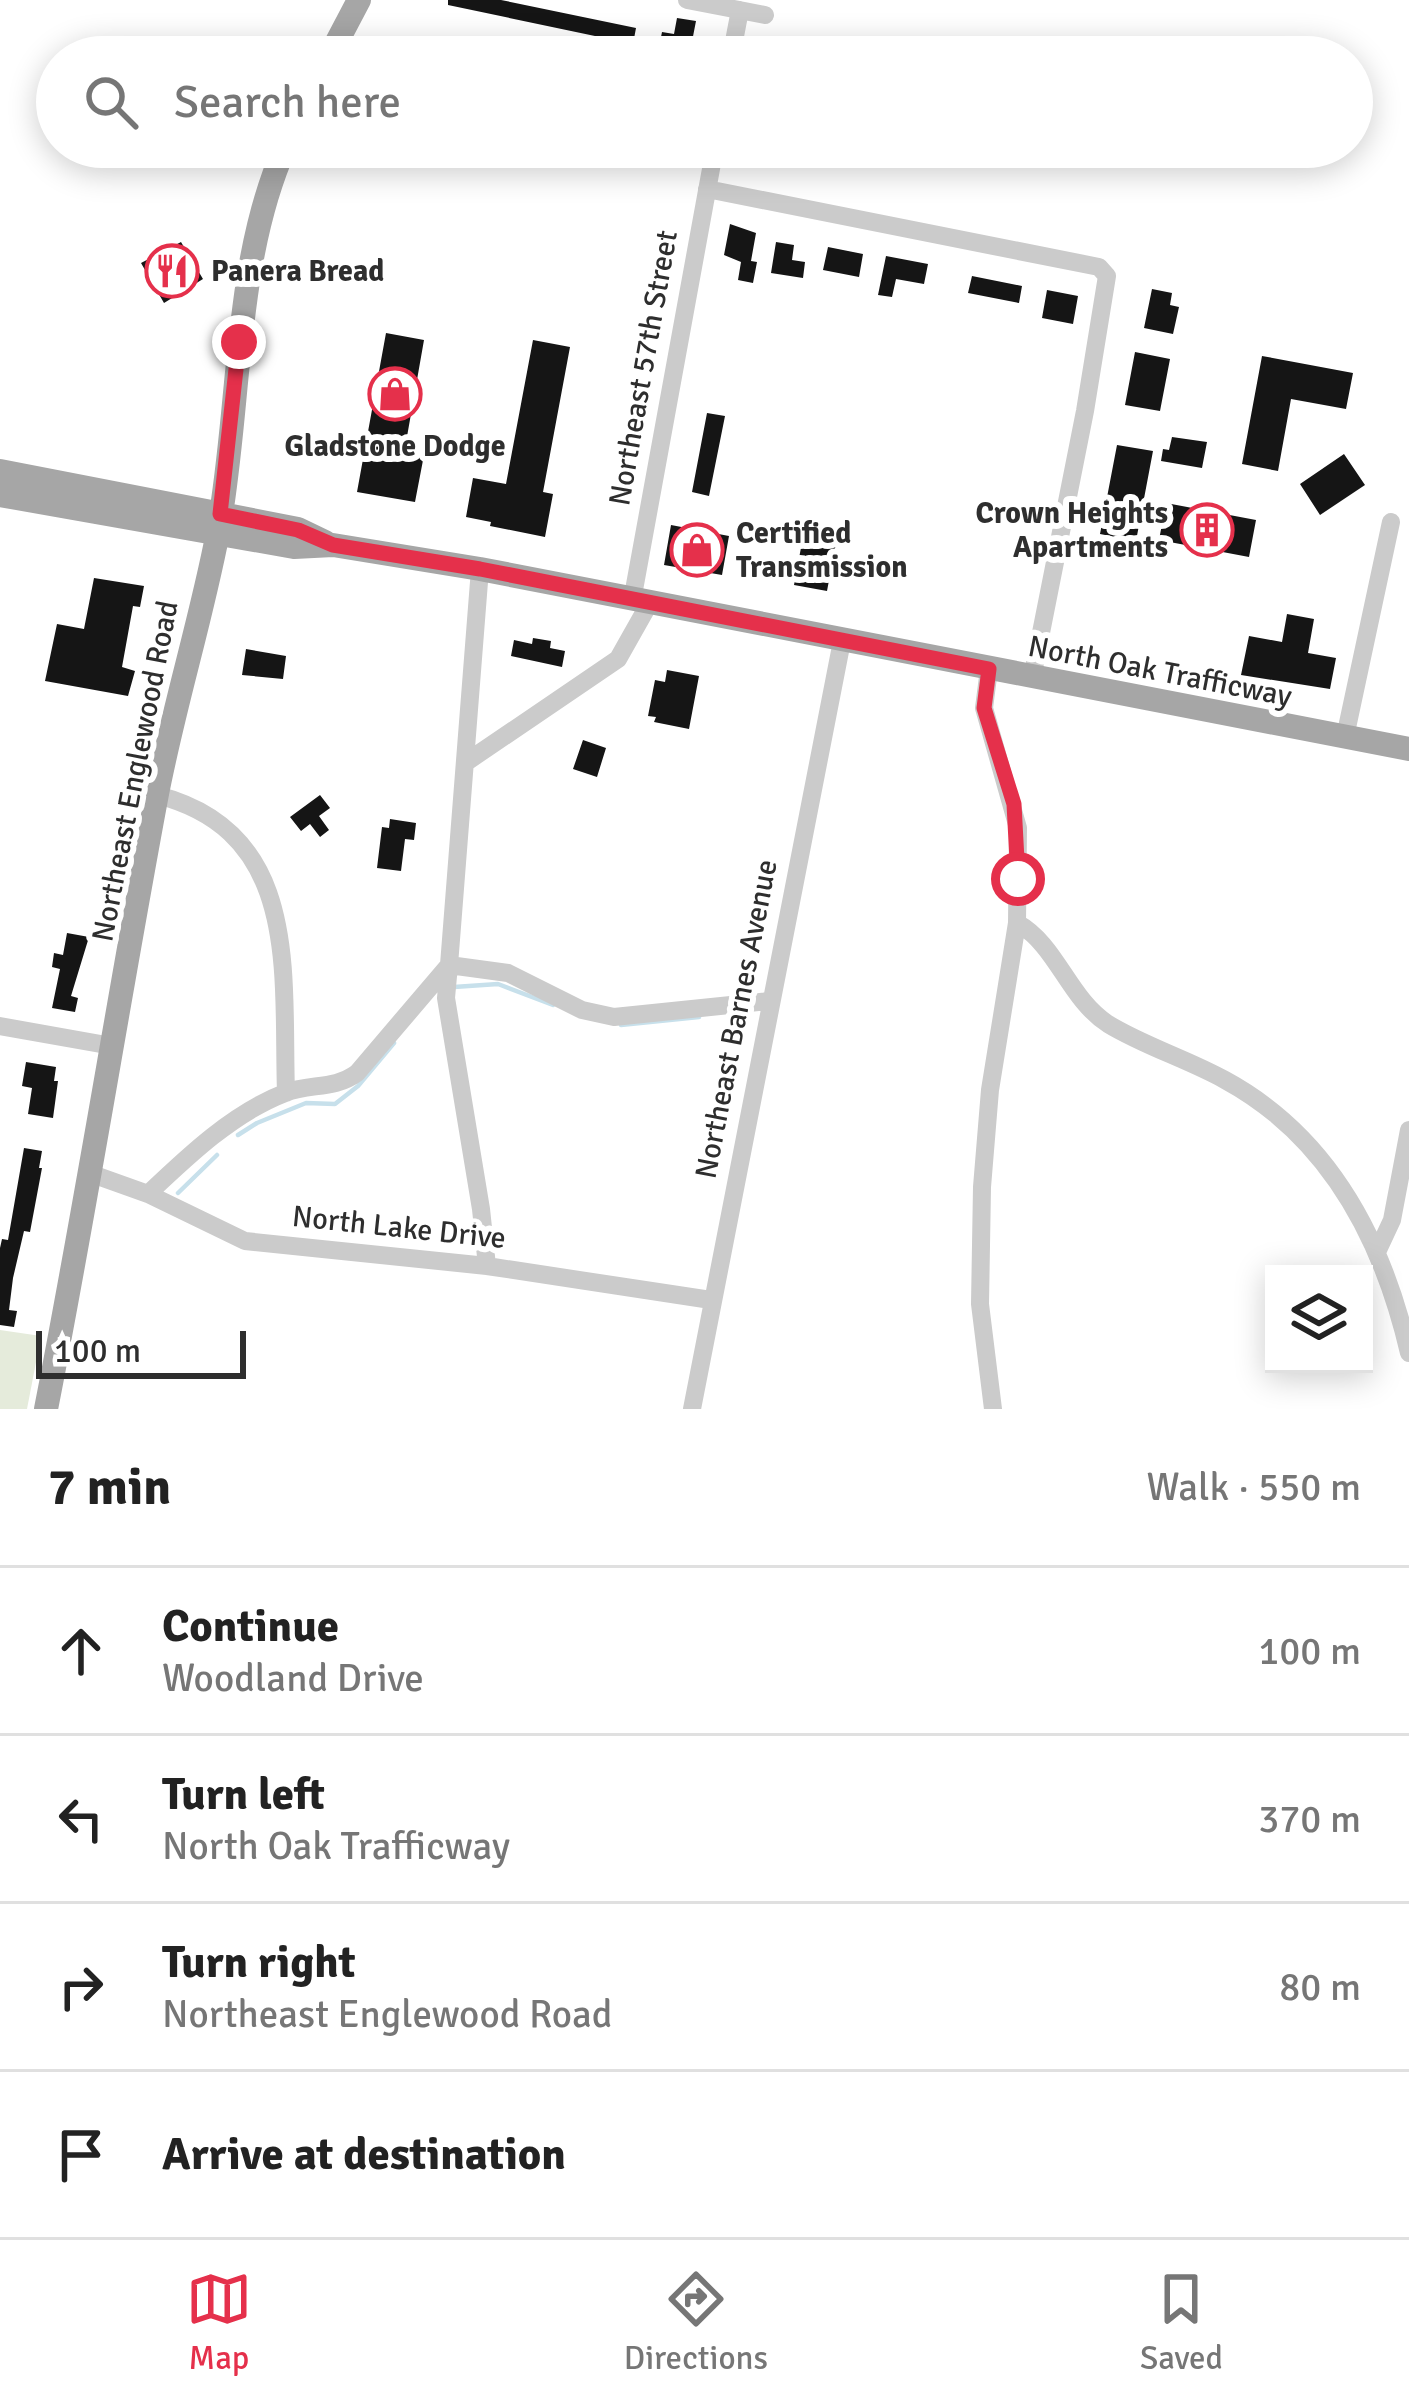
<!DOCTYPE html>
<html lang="en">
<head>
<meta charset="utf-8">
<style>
  :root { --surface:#fff; --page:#f2f2f2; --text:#222; --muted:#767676; --line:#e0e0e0; --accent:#e5304b }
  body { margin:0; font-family:Signika,sans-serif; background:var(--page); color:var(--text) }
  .controls { position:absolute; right:36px; bottom:36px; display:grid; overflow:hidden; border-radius:0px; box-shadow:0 6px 30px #0003 }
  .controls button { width:108px; height:108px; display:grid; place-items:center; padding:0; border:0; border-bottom:3px solid var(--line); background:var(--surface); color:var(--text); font:60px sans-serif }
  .scale { position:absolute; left:36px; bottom:30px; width:210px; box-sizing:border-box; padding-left:12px; border:6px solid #2e2e2e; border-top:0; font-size:33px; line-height:42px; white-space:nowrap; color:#2e2e2e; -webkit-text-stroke:9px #fff; paint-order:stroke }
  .stop { position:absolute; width:36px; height:36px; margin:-27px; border:9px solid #e5304b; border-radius:50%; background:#fff }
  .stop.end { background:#e5304b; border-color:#fff; box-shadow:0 3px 12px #0008 }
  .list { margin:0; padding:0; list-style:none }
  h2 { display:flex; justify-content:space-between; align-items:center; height:156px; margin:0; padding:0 48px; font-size:51px }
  h2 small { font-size:39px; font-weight:400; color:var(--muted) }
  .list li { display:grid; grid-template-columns:78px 1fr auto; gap:36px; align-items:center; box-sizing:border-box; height:168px; padding:0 48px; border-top:3px solid var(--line) }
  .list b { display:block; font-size:45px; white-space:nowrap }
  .list p { margin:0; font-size:39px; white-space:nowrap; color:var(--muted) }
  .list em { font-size:39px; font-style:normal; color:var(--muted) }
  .icon { flex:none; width:66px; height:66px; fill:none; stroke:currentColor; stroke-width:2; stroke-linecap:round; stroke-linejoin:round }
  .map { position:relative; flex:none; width:1409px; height:1409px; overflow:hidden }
  .search { position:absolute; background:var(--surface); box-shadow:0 6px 30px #0003; left:36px; right:36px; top:36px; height:132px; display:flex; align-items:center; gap:30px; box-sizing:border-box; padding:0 42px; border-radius:66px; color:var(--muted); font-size:45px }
  .sheet { height:828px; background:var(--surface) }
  nav { display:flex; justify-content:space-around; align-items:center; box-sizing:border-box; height:168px; border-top:3px solid var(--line); background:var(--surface); font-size:33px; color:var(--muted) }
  nav a { display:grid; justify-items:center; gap:6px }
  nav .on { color:var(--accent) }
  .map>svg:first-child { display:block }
</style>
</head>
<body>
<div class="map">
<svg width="1409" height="1409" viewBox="0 0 1409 1409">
  <rect width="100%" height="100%" fill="#fff"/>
  <path fill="#e5ebdb" d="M0 1330 41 1336 27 1409H0Z"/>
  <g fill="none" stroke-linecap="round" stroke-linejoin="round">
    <path stroke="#c7e0eb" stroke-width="4.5" d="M454 987 498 984 553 1005
      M621 1025 699 1017
      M238 1135 257 1123 306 1103 335 1104 358 1086 394 1043
      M178 1193 217 1155"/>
  </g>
  <path fill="#151515" d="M448 0H501L636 28 633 44 448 5Z
    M677 18 696 21 689 57H657L662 32 674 34Z
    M730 224 756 233 751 261 757 262 753 283 738 280 741 262 724 255Z
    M181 242 203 279 164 303 141 263Z
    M776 242 794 245 792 260 805 262 803 278 771 273Z
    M828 247 863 254 859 277 823 270Z
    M886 256 928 264 924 284 896 279 892 297 878 295Z
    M972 276 1022 286 1019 303 968 293Z
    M1152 289 1172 293 1170 305 1179 307 1173 334 1144 328Z
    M1047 290 1078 296 1073 324 1042 318Z
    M386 333 424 340 405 448 424 455 415 502 357 492Z
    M533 340 570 347 543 492 553 494 545 537 490 526 491 522 466 517 473 478 506 484Z
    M1135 352 1170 359 1160 411 1125 405Z
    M1262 356 1353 373 1346 409 1291 399 1278 471 1242 464Z
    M707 413 725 416 709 496 692 492Z
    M1172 437 1207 442 1202 468 1161 461 1163 449 1169 450Z
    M1117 445 1153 451 1136 541 1100 534Z
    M1344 454 1365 485 1320 515 1300 484Z
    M1166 503 1256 520 1249 557 1159 540Z
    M806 521 839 527 827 591 794 585Z
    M671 525 729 536 722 575 664 565Z
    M94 578 144 586 140 607 133 606 122 667 135 671 128 696 45 681 57 624 84 629Z
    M1287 614 1314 619 1308 653 1336 658 1330 689 1241 675 1249 636 1282 642Z
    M533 638 551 641 550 648 565 651 562 667 511 656 514 640 532 644Z
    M246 649 286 656 283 679 242 675Z
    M667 670 699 676 689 729 654 722 656 717 648 716 655 680 665 682Z
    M583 740 606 748 597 777 573 769Z
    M320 795 330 808 319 816 329 830 320 837 310 824 301 831 290 817Z
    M390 819 416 823 414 840 405 839 401 871 377 868 382 827 389 828Z
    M67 933 89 937 71 996 78 998 75 1012 52 1008 60 969 52 967 54 953 63 955Z
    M26 1062 56 1067 54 1081H58L53 1118 28 1114 32 1088 22 1086Z
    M24 1148 42 1151 39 1168H42L30 1232 24 1231 13 1278 9 1310 17 1311 14 1327 0 1325V1248L2 1239 8 1240Z"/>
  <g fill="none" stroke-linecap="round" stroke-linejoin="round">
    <path stroke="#cbcbcb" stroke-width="18" d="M687 0 765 15
      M731 57 740 10
      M707 189 1099 267 1107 276 1085 411 1032 678
      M632 601 715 147
      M989 669 984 708 1018 828 1017 923 990 1090 982 1187 980 1304 993 1409
      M1345 737 1391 522
      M465 763 618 659 649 604
      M157 795C302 832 282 974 286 1093
      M1017 923C1057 945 1068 998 1108 1024 1144 1046 1187 1059 1225 1080 1330 1137 1383 1241 1409 1353
      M0 1026 112 1046
      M92 1174 148 1194 245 1241 487 1266 711 1300
      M148 1194C188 1156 233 1113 285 1093 310 1083 334 1090 357 1073L449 965 480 569
      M1378 1250 1392 1220 1409 1130
      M487 1266 481 1209 446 998 449 965 508 973 582 1010 614 1017 769 1001
      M692 1409 842 641"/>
    <path stroke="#a6a6a6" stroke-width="24" d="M329 57 359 0
      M0 471 298 529 325 542
      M0 495 294 547 333 545 480 569 1409 749
      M46 1409C86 1206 118 1002 156 799 173 709 201 621 218 532 241 408 233 264 285 147"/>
  </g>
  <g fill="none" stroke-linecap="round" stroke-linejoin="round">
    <path stroke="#e5304b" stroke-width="15" d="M239 342 220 514 298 530 333 545 480 569 989 669 984 708 1014 804 1018 879"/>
  </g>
  <defs>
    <g id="restaurant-ring" transform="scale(2.7)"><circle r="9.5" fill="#fff" stroke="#e5304b" stroke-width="1.5"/><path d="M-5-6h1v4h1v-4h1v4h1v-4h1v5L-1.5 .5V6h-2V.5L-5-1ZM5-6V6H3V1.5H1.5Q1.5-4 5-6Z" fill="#e5304b"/></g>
    <g id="shop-ring" transform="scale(2.7)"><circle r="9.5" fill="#fff" stroke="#e5304b" stroke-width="1.5"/><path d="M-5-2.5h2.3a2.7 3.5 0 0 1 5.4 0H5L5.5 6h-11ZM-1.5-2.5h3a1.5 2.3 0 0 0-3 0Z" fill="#e5304b"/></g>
    <g id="building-ring" transform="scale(2.7)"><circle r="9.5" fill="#fff" stroke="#e5304b" stroke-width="1.5"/><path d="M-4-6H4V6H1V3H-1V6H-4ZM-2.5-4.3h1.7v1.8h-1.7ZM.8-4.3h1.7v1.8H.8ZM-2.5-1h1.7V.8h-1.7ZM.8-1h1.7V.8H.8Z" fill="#e5304b"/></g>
  </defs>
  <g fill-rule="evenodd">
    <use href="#restaurant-ring" x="172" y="271"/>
    <use href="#shop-ring" x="395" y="394"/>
    <use href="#building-ring" x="1207" y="530"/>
    <use href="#shop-ring" x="697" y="550"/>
  </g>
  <g text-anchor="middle" stroke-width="12" stroke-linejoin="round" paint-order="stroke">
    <g font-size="30" font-weight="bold" fill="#2e2e2e" stroke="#fff" text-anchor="start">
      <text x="211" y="281">Panera Bread</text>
      <text x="395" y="456" text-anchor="middle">Gladstone Dodge</text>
      <text x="1168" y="523" text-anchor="end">Crown Heights<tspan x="1168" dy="34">Apartments</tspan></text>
      <text x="736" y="543">Certified<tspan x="736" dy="34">Transmission</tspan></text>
    </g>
    <g font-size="30" fill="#2e2e2e" stroke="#fff">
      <text transform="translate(643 368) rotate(-80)" y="10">Northeast 57th Street</text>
      <text transform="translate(1160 671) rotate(11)" y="10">North Oak Trafficway</text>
      <text transform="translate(135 771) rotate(-79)" y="10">Northeast Englewood Road</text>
      <text transform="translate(736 1019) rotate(-79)" y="10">Northeast Barnes Avenue</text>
      <text transform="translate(399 1227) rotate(6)" y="10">North Lake Drive</text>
    </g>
  </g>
</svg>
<div class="controls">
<button><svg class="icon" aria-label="layers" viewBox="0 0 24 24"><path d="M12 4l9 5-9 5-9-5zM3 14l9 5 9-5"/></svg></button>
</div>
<div class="scale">100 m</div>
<div class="stop" style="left:1018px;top:879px"></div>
<div class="stop end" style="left:239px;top:342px"></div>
<div class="search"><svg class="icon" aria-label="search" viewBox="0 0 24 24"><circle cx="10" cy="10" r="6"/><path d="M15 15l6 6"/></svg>Search here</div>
</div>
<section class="sheet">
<h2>7 min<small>Walk · 550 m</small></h2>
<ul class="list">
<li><svg class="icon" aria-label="ahead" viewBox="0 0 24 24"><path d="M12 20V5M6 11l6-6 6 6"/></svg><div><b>Continue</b><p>Woodland Drive</p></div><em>100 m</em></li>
<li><svg class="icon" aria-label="left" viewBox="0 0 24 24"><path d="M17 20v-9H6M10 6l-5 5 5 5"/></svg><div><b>Turn left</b><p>North Oak Trafficway</p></div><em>370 m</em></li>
<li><svg class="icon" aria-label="right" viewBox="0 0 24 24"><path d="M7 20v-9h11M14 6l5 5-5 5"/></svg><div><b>Turn right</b><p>Northeast Englewood Road</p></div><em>80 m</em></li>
<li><svg class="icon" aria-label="arrive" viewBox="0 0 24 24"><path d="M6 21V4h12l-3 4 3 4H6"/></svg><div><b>Arrive at destination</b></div></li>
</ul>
</section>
<nav>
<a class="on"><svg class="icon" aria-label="map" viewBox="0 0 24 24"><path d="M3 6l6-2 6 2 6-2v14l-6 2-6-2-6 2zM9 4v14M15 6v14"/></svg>Map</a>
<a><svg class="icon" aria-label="directions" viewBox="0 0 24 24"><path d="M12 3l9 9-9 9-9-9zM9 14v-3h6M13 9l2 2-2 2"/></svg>Directions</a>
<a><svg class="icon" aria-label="saved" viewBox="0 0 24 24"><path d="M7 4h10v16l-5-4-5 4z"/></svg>Saved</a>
</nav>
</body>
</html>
